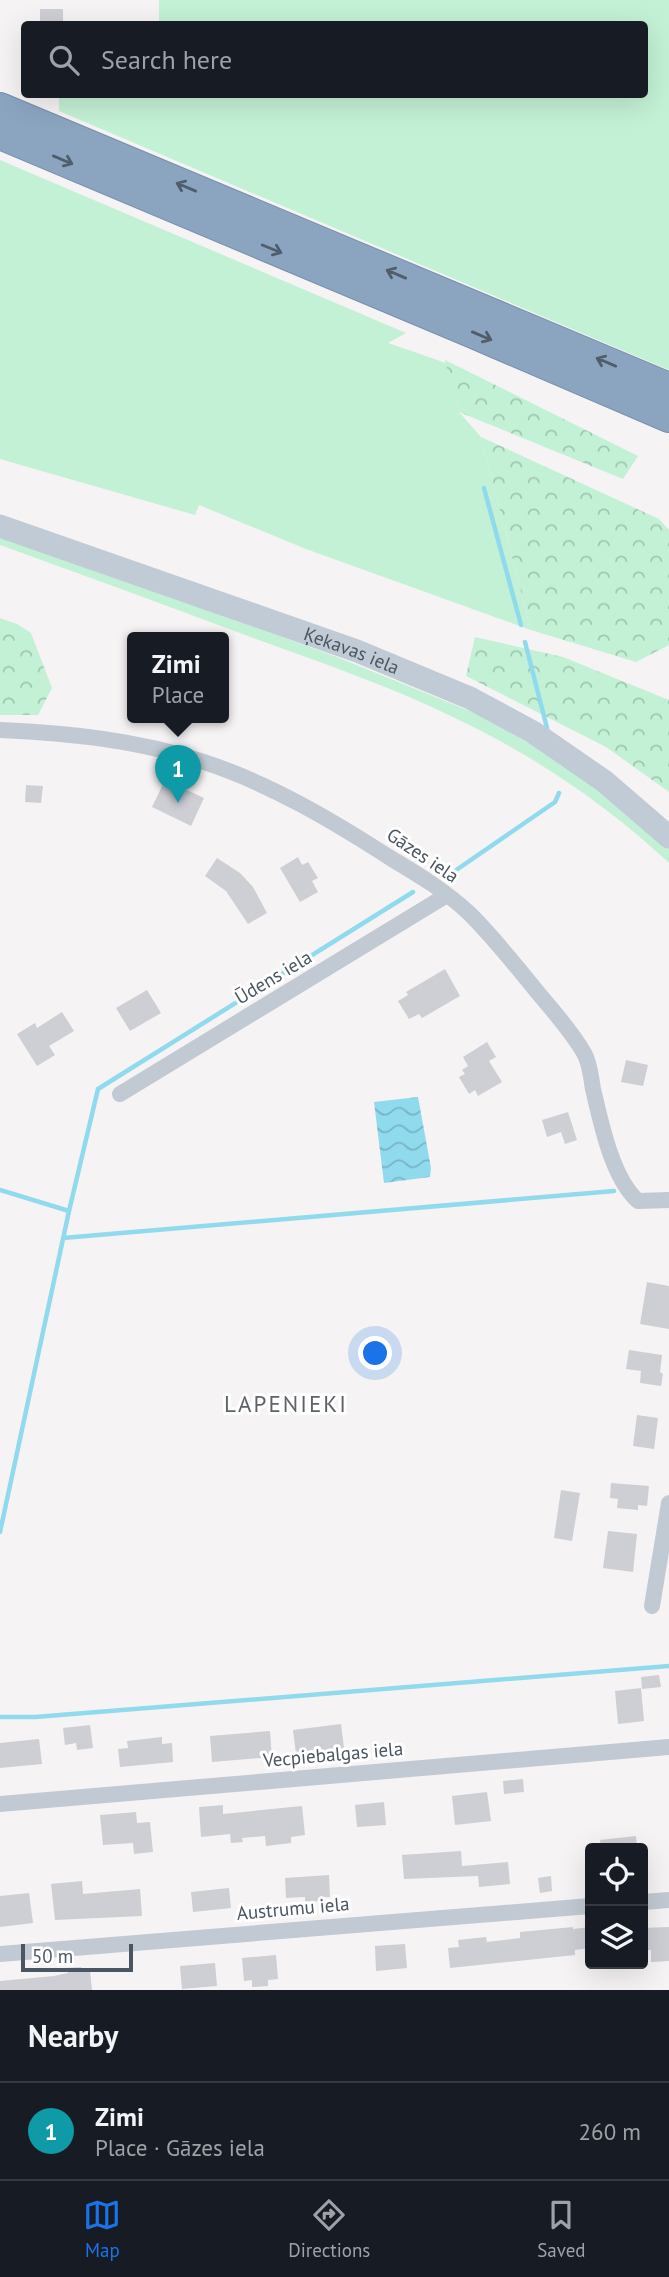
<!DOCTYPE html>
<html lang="en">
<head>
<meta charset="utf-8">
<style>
  :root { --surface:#171b24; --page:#242831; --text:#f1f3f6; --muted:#9ea1a6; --line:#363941; --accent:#1a73e8 }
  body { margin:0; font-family:"PT Sans",sans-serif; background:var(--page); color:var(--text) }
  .controls { position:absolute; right:21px; bottom:21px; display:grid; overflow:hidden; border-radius:7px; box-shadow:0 7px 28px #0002 }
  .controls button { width:63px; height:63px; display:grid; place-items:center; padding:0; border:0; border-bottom:2px solid var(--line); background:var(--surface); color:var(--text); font:35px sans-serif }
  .scale { position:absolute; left:21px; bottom:18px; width:112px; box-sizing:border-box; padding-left:7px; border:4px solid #4a5661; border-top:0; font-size:19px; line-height:24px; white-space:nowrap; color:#4a5661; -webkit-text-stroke:5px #fff; paint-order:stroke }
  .you { position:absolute; left:376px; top:1354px; width:24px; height:24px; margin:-18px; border:5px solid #fff; border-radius:50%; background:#1a73e8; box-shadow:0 0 0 10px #1a73e833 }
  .badge { display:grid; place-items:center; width:46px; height:46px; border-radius:50%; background:var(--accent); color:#fff; font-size:23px; font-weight:700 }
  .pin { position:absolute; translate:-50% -58px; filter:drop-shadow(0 2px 4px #0008) }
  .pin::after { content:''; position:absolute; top:37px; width:24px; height:21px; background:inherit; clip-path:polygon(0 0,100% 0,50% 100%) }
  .popup { position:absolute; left:127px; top:632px; width:102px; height:91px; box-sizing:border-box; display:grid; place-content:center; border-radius:7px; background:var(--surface); filter:drop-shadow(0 2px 5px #0005); font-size:23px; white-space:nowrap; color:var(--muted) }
  .popup b { font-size:26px; color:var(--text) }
  .popup::after { content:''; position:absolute; left:50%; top:100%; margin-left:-14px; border:14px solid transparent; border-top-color:var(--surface) }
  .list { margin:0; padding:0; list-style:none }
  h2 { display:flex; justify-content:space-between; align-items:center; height:91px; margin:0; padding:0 28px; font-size:30px }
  h2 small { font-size:23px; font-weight:400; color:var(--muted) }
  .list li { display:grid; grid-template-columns:46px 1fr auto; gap:21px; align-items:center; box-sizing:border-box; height:98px; padding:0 28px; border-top:2px solid var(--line) }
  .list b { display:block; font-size:26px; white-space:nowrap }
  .list p { margin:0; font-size:23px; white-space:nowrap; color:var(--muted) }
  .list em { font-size:23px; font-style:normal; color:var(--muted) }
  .icon { flex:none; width:38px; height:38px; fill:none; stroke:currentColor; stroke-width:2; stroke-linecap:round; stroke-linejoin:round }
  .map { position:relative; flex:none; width:669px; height:1990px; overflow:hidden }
  .search { position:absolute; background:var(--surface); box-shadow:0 7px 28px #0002; left:21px; right:21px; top:21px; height:77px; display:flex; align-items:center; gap:18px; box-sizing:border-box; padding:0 24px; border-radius:7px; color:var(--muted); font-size:26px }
  .sheet { height:189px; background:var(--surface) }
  nav { display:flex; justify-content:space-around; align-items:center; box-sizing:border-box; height:98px; border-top:2px solid var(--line); background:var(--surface); font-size:19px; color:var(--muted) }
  nav a { display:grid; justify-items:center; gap:4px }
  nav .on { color:var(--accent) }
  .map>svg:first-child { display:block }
</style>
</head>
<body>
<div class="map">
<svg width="669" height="1990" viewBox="0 0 669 1990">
  <defs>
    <pattern id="forest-crowns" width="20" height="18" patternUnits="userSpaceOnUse" patternTransform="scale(1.75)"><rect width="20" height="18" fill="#c3f1d5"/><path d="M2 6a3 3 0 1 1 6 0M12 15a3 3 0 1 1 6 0" fill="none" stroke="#a0c6b0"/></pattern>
    <pattern id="water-waves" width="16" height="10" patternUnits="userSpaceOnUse" patternTransform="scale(1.75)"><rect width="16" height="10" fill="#90daee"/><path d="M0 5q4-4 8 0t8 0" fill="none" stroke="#78b4c4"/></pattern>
  </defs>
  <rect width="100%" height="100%" fill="#f5f3f3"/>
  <path fill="#c3f1d5" d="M159 0H669V370L59 111V94H644V24H159Z
    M0 160 406 333 388 343 446 363 459 412 481 437 531 630 306 549 199 505 195 515 0 459Z
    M0 534 337 657 477 714 560 760 669 844V863C606 804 533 755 455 718 392 687 325 664 259 640 173 608 86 576 0 545Z"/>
  <path fill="url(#forest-crowns)" d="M445 361V360L638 456 623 479 459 412Z
    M481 437 659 519 669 530V645L636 662 531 630Z
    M0 618 17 624 31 633 52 688 38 715H0Z
    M475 637 563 657 669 700V792L606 747 466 676Z"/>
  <path fill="url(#water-waves)" d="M418 1097 431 1168 430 1177 384 1183 374 1102Z"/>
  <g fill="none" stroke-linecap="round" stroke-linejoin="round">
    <path stroke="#90daee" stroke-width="4.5" d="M484 488 521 625
      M525 642 547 728
      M449 875 555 802 559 793
      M0 1190 69 1211 0 1532
      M69 1211 98 1089 413 892
      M63 1238 614 1191
      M0 1717H35L669 1666"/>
  </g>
  <path fill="#cdcfd5" d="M40 9H63V24H40Z
    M165 780 204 798 191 826 152 807Z
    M26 785 43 786 41 803 25 802Z
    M298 857 302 865 308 862 318 878 312 881 318 892 300 902 280 868Z
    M217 858 240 873 253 887 267 913 248 924 226 891 205 876Z
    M445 969 460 996 422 1018 419 1014 409 1019 398 1001 408 995 406 992Z
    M147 990 161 1013 130 1031 116 1008Z
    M62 1012 74 1031 49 1046 55 1055 37 1066 17 1034 35 1023 37 1028Z
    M487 1042 496 1057 489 1061 502 1082 478 1096 475 1090 469 1094 459 1077 465 1074 462 1070 468 1066 463 1057Z
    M626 1060 648 1065 643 1086 621 1082Z
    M568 1112 577 1140 565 1144 561 1132 547 1137 542 1120Z
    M647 1282 669 1286V1329L640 1324Z
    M629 1350 662 1355 660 1372 663 1374 661 1386 640 1383 641 1371 626 1369Z
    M637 1415 658 1418 654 1449 633 1446Z
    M611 1483 649 1486 647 1506 638 1505V1510L617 1508 618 1499 610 1498Z
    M561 1490 580 1493 572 1541 554 1538Z
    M608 1531 637 1534 633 1572 603 1568Z
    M659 1675 661 1687 642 1689 641 1677Z
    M641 1688 644 1721 618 1724 615 1691Z
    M341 1724 344 1748 296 1754 293 1730Z
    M90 1725 93 1748 77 1750 76 1743 65 1745 63 1728Z
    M270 1731 272 1757 212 1762 210 1736Z
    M162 1737V1744L172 1743 173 1762 120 1767 118 1749 128 1748 127 1741Z
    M39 1739 42 1764 0 1768V1743Z
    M523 1779 524 1792 504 1794 503 1781Z
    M487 1792 491 1821 455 1825 452 1796Z
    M384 1802 386 1825 357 1827 355 1805Z
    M223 1805V1814L302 1806 305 1835 291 1837V1843L266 1846 265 1836 242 1838 243 1842 231 1843 230 1834 201 1837 199 1807Z
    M136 1812 137 1823 150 1822 153 1852 134 1854 133 1843 103 1845 100 1815Z
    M636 1836 637 1848H601L600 1840Z
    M461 1851 462 1866 508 1862 510 1884 479 1887 478 1876 404 1879 402 1855Z
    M329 1875 330 1897H323L322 1901 305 1902V1897L286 1898 285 1878Z
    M551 1876 552 1891 540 1893 538 1878Z
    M82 1881 83 1894 140 1889 142 1916 55 1920 51 1884Z
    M229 1888 231 1908 193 1912 191 1892Z
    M29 1893 33 1923 0 1927V1896Z
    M573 1927V1929L590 1927V1948L575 1950V1955L450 1968 448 1948 459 1947 458 1940 486 1937 487 1942 520 1938V1932Z
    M669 1927V1961L651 1962V1950H643V1928Z
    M405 1944 407 1968 376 1971 375 1946Z
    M276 1955 278 1979 268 1980V1986L252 1987V1980L244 1981 242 1958Z
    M215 1963 217 1986 182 1989 180 1966Z
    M81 1967 82 1972 90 1971 92 1990H0V1981L54 1976 68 1973 67 1968Z"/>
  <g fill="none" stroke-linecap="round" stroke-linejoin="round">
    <g stroke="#7690ad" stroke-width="32">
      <path id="highway" d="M0 108 669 388
        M0 134 471 332 669 417"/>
    </g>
    <path stroke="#c1cad2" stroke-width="16" d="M0 730C68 733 138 740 204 762 271 784 333 821 392 859 419 875 447 892 470 914 495 939 517 967 539 994 555 1013 572 1032 584 1053 590 1063 591 1078 593 1089 601 1123 612 1178 638 1201L669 1200
      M120 1094 447 895
      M652 1606 669 1503
      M0 1804 669 1747
      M643 1902 669 1900
      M0 1954 590 1906"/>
    <path stroke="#c1cbd6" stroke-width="23" id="s1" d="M0 526 357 651 470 698 533 732 604 781 669 837"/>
    <use href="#highway" stroke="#8ba5c1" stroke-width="30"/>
  </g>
  <defs><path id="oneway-shaft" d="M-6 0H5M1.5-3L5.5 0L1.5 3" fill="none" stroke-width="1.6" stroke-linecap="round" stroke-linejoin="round" transform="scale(1.75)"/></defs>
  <g stroke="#505e6b">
    <use href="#oneway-shaft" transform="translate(63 160) rotate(23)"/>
    <use href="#oneway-shaft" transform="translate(186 187) rotate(-157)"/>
    <use href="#oneway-shaft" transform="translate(272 249) rotate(22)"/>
    <use href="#oneway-shaft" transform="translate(396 274) rotate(-157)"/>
    <use href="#oneway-shaft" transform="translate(482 336) rotate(23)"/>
    <use href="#oneway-shaft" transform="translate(606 362) rotate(-157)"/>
  </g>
  <g text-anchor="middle" stroke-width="6" stroke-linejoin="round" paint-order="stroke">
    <g font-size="19" fill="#4a5661" stroke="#fff">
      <text dy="7" stroke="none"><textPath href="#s1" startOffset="373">Ķekavas iela</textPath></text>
      <text transform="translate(423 855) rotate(34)" y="7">Gāzes iela</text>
      <text transform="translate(273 977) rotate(-31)" y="7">Ūdens iela</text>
      <text transform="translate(333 1754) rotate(-5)" y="7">Vecpiebalgas iela</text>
      <text transform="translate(293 1908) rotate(-5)" y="7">Austrumu iela</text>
    </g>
    <g font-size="23" letter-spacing="2" fill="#5f6368" stroke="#fff">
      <text x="286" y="1412">LAPENIEKI</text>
    </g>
  </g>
</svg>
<div class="controls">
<button><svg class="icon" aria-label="locate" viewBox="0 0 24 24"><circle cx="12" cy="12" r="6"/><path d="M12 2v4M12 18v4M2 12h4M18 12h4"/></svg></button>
<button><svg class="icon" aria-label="layers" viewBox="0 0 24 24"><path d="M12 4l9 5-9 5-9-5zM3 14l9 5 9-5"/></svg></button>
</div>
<div class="scale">50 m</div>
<div class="you"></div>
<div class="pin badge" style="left:178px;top:803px;background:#0f9aa8">1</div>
<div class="popup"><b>Zimi</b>Place</div>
<div class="search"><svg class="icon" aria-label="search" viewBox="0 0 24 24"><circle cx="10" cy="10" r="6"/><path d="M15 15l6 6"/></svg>Search here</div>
</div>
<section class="sheet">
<h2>Nearby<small></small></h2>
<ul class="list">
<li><span class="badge" style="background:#0f9aa8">1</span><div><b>Zimi</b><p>Place · Gāzes iela</p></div><em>260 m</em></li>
</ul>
</section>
<nav>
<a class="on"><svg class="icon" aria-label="map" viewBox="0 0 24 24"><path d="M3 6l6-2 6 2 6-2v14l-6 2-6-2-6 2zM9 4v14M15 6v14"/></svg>Map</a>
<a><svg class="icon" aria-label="directions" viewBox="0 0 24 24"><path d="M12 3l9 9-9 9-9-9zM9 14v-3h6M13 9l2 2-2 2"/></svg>Directions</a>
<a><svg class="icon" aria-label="saved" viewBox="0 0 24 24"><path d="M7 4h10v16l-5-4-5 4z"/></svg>Saved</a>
</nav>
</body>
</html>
